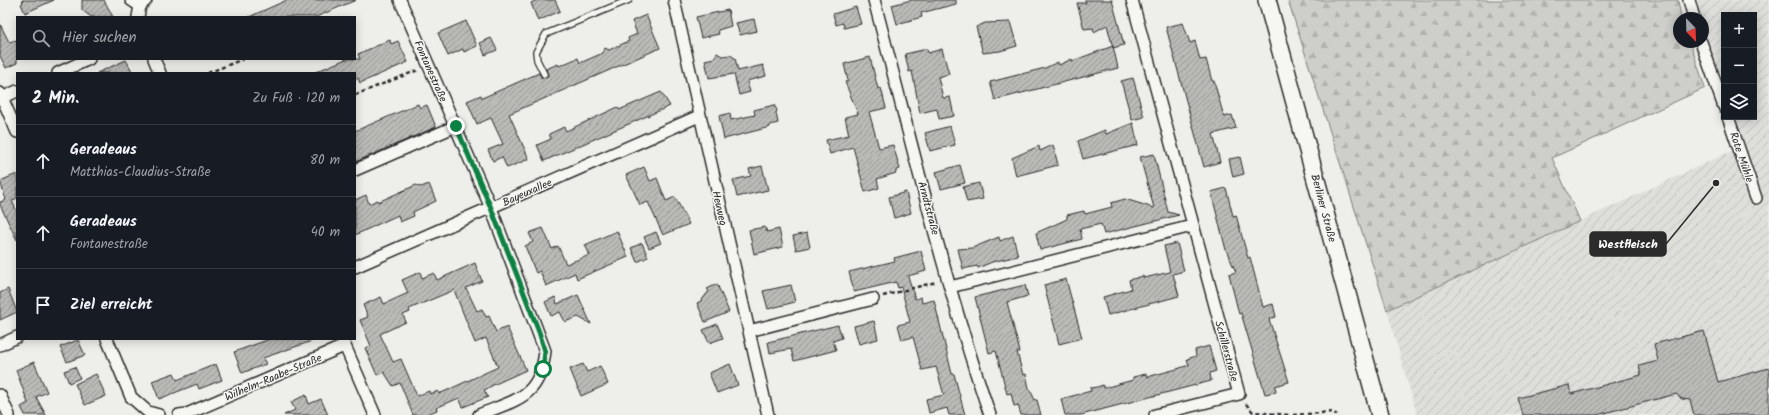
<!DOCTYPE html>
<html lang="de">
<head>
<meta charset="utf-8">
<style>
  :root { --surface:#171b24; --page:#242831; --text:#f1f3f6; --muted:#9ea1a6; --line:#363941 }
  body { margin:0; font-family:Kalam,sans-serif; background:var(--page); color:var(--text) }
  .controls { position:absolute; right:12px; top:12px; display:grid; overflow:hidden; border-radius:0px; box-shadow:0 2px 10px #0003 }
  .controls button { width:36px; height:36px; display:grid; place-items:center; padding:0; border:0; border-bottom:1px solid var(--line); background:var(--surface); color:var(--text); font:20px sans-serif }
  .compass { position:absolute; left:1673px; top:12px; width:36px; height:36px; border-radius:50%; background:var(--surface); box-shadow:0 2px 10px #0003; rotate:157deg }
  .stop { position:absolute; width:12px; height:12px; margin:-9px; border:3px solid #0b8043; border-radius:50%; background:#fff }
  .stop.end { background:#0b8043; border-color:#fff; box-shadow:0 1px 4px #0008 }
  .list { margin:0; padding:0; list-style:none }
  h2 { display:flex; justify-content:space-between; align-items:center; height:52px; margin:0; padding:0 16px; font-size:17px }
  h2 small { font-size:13px; font-weight:400; color:var(--muted) }
  .list li { display:grid; grid-template-columns:26px 1fr auto; gap:12px; align-items:center; box-sizing:border-box; height:72px; padding:0 16px; border-top:1px solid var(--line) }
  .list b { display:block; font-size:15px; white-space:nowrap }
  .list p { margin:0; font-size:13px; white-space:nowrap; color:var(--muted) }
  .list em { font-size:13px; font-style:normal; color:var(--muted) }
  .icon { flex:none; width:22px; height:22px; fill:none; stroke:currentColor; stroke-width:2; stroke-linecap:round; stroke-linejoin:round }
  .map { position:relative; flex:none; width:1769px; height:415px; overflow:hidden }
  .search { position:absolute; background:var(--surface); box-shadow:0 2px 10px #0003; left:16px; top:16px; width:340px; height:44px; display:flex; align-items:center; gap:10px; box-sizing:border-box; padding:0 14px; border-radius:0px; color:var(--muted); font-size:15px }
  .panel { position:absolute; background:var(--surface); box-shadow:0 2px 10px #0003; left:16px; top:72px; width:340px; height:268px; border-radius:0px }
  .map>svg:first-child { display:block }
</style>
</head>
<body>
<div class="map">
<svg width="1769" height="415" viewBox="0 0 1769 415">
  <defs>
    <pattern id="industrial-furrows" width="10" height="10" patternUnits="userSpaceOnUse"><rect width="10" height="10" fill="#dededb"/><path d="M-1 1l2-2M0 10L10 0M9 11l2-2" fill="none" stroke="#bfbfbc"/></pattern>
    <pattern id="forest-firs" width="22" height="20" patternUnits="userSpaceOnUse"><rect width="22" height="20" fill="#cececa"/><path d="M5 1l3.5 6h-7zM16 11l3.5 6h-7z" fill="#b1b1ae"/></pattern>
    <pattern id="building-hatch" width="6" height="6" patternUnits="userSpaceOnUse"><rect width="6" height="6" fill="#babab7"/><path d="M-1 1l2-2M0 6l6-6M5 7l2-2" fill="none" stroke="#979795"/></pattern>
  </defs>
  <rect width="100%" height="100%" fill="#eeeeea"/>
  <filter id="ink" filterUnits="userSpaceOnUse"><feTurbulence type="fractalNoise" baseFrequency=".025" numOctaves="2"/><feDisplacementMap in="SourceGraphic" scale="8" xChannelSelector="R" yChannelSelector="G"/><feConvolveMatrix kernelMatrix="1 2 1 2 8 2 1 2 1" color-interpolation-filters="sRGB"/></filter>
  <g filter="url(#ink)">
    <path fill="url(#industrial-furrows)" d="M1698 0H1769V415H1417L1387 310 1745 145 1735 117H1754V15H1724V86L1703 28V18H1701Z"/>
    <path fill="url(#forest-firs)" stroke="#7c7c7a" d="M1288 0H1678L1681 18H1679V42H1690L1705 88 1552 158 1580 221 1387 310Z"/>
    <path fill="url(#building-hatch)" stroke="#2b2b2b" fill-rule="evenodd" d="M22 0H54L25 13 21 4 23 3Z
      M82 0H104L113 17H91L82 10Z
      M287 0H356L316 17H249Z
      M537 0H555L560 11 538 21 531 3Z
      M911 0H956V4L921 13 922 17 897 24 892 5Z
      M1085 0H1112L1124 45 1113 48 1107 25 1094 32 1093 28 1084 29 1077 3H1086Z
      M856 7 861 24 844 28 843 23 836 25 833 14Z
      M728 10 731 26 718 30 719 34 701 38 696 17Z
      M646 15 660 48 509 114 529 159 507 168 502 157 493 161 488 150 503 144 491 118 477 124 467 101 481 95 482 98 539 73 541 77 546 78 548 75 546 69 558 64 559 66 578 58 580 63 603 53 605 48 609 50 629 41 628 38 637 34 632 21Z
      M754 19 757 31 740 35 736 23Z
      M466 21 477 46 464 52 463 49 448 56 438 33Z
      M1010 22 1017 46 1000 51 983 53 976 27 985 23Z
      M1183 23 1190 43 1195 41 1200 60 1206 59 1212 81H1214L1224 117 1232 115 1236 128 1213 134 1220 162 1204 167 1166 27Z
      M0 24 9 42 17 40V63L6 68 0 56Z
      M491 38 497 50 485 55 480 43Z
      M390 40 391 44 398 41 408 62 360 83 358 78 355 80V73H313L346 59H360L358 54Z
      M1113 46 1118 68 995 100 990 82 1045 68 1058 62 1059 65 1072 59V61Z
      M927 49 928 53 942 49 949 74 938 77 943 98 950 97 954 116 939 119 937 109 920 113 912 71 909 72 905 54Z
      M717 53 722 56 730 55 735 58 738 71 763 65 766 76 747 81 750 92 739 95 734 74 709 78 705 60 714 58Z
      M870 57 878 89 881 88 886 108 869 112 879 148 893 145 900 169 896 170V173L877 179 879 188 865 192 853 147 830 154 826 140 849 135 845 117 858 114 845 82 848 81 844 64Z
      M126 60 133 73H97Z
      M1133 78 1144 117 1132 120 1121 81Z
      M661 92 670 106 544 161 537 145 551 139 549 134 564 127 566 131 618 107 619 110Z
      M418 104 420 108 427 105 436 127 355 162V131Z
      M774 105 777 110 776 113 778 123 770 125V127L724 139 719 116 730 113 731 120 755 115 754 110Z
      M1133 123 1138 145 1083 159 1078 141 1105 130 1106 134Z
      M950 126 955 145 930 151 925 133Z
      M1053 145 1058 165 1016 176 1012 158 1039 146 1040 151Z
      M1154 154 1168 212 1179 215 1104 234 1101 224 1080 229 1082 239 1040 250 1036 233 1067 219V215L1084 211 1085 214 1112 207 1111 203 1125 199 1154 208 1140 157Z
      M1240 157 1244 174 1233 177 1229 159Z
      M960 165 965 183 941 189 936 172Z
      M762 166 768 190 737 197 733 180 751 176 749 169Z
      M644 167 650 181 657 178 666 201 675 197 689 224 663 235 648 202 640 205 626 175Z
      M17 174V198L12 201 17 212V240L0 205V202L6 200 0 181Z
      M979 183 983 199 967 202 963 187Z
      M429 184 436 201 413 212 414 216 400 222 398 215 355 235V200L366 195 369 204 377 200 378 202 416 185 421 187Z
      M1226 188 1233 216 1236 215 1248 258 1250 257 1263 307 1273 304 1276 317 1269 319 1289 382 1275 386 1276 392 1265 394 1241 313 1239 314 1229 274 1236 272 1226 250 1211 192Z
      M906 192 911 213 894 218 889 197Z
      M765 227 767 232 779 229 783 247 754 254 749 230Z
      M543 228 552 249 558 246 566 264 590 255 585 245 617 231 628 257 577 279 575 273 546 286 540 271 536 273 525 246 533 242 529 233Z
      M656 232 661 243 649 248 644 237Z
      M807 233 810 247 796 250 793 236Z
      M1013 236 1018 256 992 262 978 268 977 266 963 269 958 249 972 248 999 237 1000 241Z
      M642 243 648 257 637 262 631 248Z
      M1177 243 1184 271 1173 274 1179 296 1108 315 1103 297 1131 289 1129 280 1143 276 1144 278 1170 272 1164 246Z
      M921 251 926 271 908 276 915 299 921 297 922 303 934 300 952 374H954L965 415H949L947 408 929 413 926 399 944 395 936 367 922 370 913 337 902 340 898 325 910 322 901 287 898 288 896 282 854 292 849 272 895 261 894 258Z
      M475 263 482 281 466 288 477 311 482 309 486 317 489 316 496 332 507 327 526 370 491 386V387L484 390 488 397 463 407 459 398 436 408 437 410 425 415H413L400 383 393 386 384 372 377 375 365 348 371 346 360 320 368 317 363 305 381 297 384 304 408 293 402 280 420 272 422 278 434 273 437 280ZM454 290 475 343 486 338 498 367 439 394 438 391 430 394 429 391 417 396 401 359 393 362 380 334 406 322 403 315 410 312 409 309Z
      M1066 279 1082 338 1059 344 1044 285Z
      M717 284 729 312 705 322 697 303 701 301 709 291 707 289Z
      M791 285 795 302 768 309 763 291Z
      M1025 285 1028 296 1007 302 1020 352H1017L1023 375 1026 374 1029 388 1035 400H1037L1041 415H1021L1018 405 1014 406 1011 393 1007 394 996 351 989 353 975 297Z
      M8 289 17 312 0 320V293Z
      M578 295 591 324 578 317 565 322 560 312 551 316 545 302 555 297 557 304Z
      M874 321 878 339 859 344 854 326Z
      M717 324 723 338 709 343 703 330Z
      M838 325 842 338 833 341 836 350 794 361 791 349 770 353 768 342Z
      M1704 331 1718 382 1769 368V415H1694L1690 400 1682 399 1676 394 1597 415H1523L1518 398 1569 385 1571 394 1641 375 1639 366 1658 361 1654 344Z
      M270 339H312V341L263 358 266 364 242 373 234 352Z
      M78 340 85 355 67 362 60 347Z
      M1209 346 1216 371 1210 373 1211 381 1081 415H1065L1061 399 1091 391 1090 388 1097 387 1103 385 1104 388 1133 380V377L1146 374 1147 377 1177 369 1189 365 1187 359 1196 356 1195 350Z
      M34 362 47 392 36 397 46 415H25L21 407 28 403 16 370Z
      M216 364 222 380 199 389 197 384 159 399 152 381 174 373 177 380Z
      M583 364 587 372 600 366 608 384 581 396 570 369Z
      M730 364 738 385 717 393 709 373Z
      M75 367 80 378 69 383 64 371Z
      M96 374 106 396 85 405 75 384Z
      M306 395 309 404 321 399 328 415H284L295 410 291 402Z"/>
    <g fill="none" stroke-linecap="round" stroke-linejoin="round">
      <g stroke="#2b2b2b" stroke-width="8">
        <path id="service" d="M544 74 537 60 536 52 546 34 629 0"/>
      </g>
      <g stroke="#2b2b2b" stroke-width="14">
        <path id="minor" d="M131 0 140 6
          M400 0 491 208 545 351C540 398 517 399 479 415
          M674 0 768 415
          M874 0C911 139 943 279 990 415
          M1132 0 1239 394 1155 415
          M1689 0 1694 18
          M138 17 140 6 146 0
          M1701 42 1724 107
          M154 59 160 73
          M58 73 89 59
          M0 93 17 132
          M0 99 17 91
          M1728 117 1756 198
          M355 170 456 126
          M355 267 699 116
          M950 287 1192 226
          M749 331 873 299
          M107 339 131 397 148 412 159 415
          M342 339 375 415
          M0 345 17 337
          M0 395 9 415
          M179 415 187 414 344 346"/>
      </g>
      <g stroke="#2b2b2b" stroke-width="20">
        <path id="primary" d="M1267 0 1380 415"/>
      </g>
      <path stroke="#2b2b2b" stroke-width="2.5" stroke-dasharray="4 3" stroke-linecap="butt" d="M208 73 243 59
        M355 95 418 70
        M883 296 936 282
        M1246 404 1253 412 1289 415
        M1293 415 1333 412 1337 415"/>
      <use href="#service" stroke="#f6f6f2" stroke-width="5.5"/>
      <use href="#minor" stroke="#f6f6f2" stroke-width="11"/>
      <use href="#primary" stroke="#f6f6f2" stroke-width="17"/>
    </g>
  </g>
  <g fill="none" stroke-linecap="round" stroke-linejoin="round" filter="url(#ink)">
    <path stroke="#0b8043" stroke-width="5" d="M456 126 491 208 539 332 545 351 543 369"/>
  </g>
  <g text-anchor="middle" stroke-width="3" stroke-linejoin="round" paint-order="stroke">
    <g font-size="11" fill="#2b2b2b" stroke="#f6f6f2">
      <text transform="translate(431 71) rotate(66)" y="4">Fontanestraße</text>
      <text transform="translate(1742 157) rotate(71)" y="4">Rote Mühle</text>
      <text transform="translate(527 192) rotate(-24)" y="4">Bayeuxallee</text>
      <text transform="translate(720 208) rotate(77)" y="4">Heuweg</text>
      <text transform="translate(929 208) rotate(75)" y="4">Arndtstraße</text>
      <text transform="translate(1324 208) rotate(75)" y="4">Berliner Straße</text>
      <text transform="translate(1227 351) rotate(75)" y="4">Schillerstraße</text>
      <text transform="translate(273 377) rotate(-23)" y="4">Wilhelm-Raabe-Straße</text>
    </g>
  </g>
  <path fill="none" stroke="#2b2b2b" stroke-width="1.5" d="M1716 183L1666 244"/>
  <circle fill="#2b2b2b" stroke="#f6f6f2" stroke-width="1.5" cx="1716" cy="183" r="4"/>
  <rect fill="#2b2b2b" stroke="#2b2b2b" stroke-width="1.5" x="1590" y="232" width="76" height="24" rx="4"/>
  <g font-size="12" text-anchor="middle" font-weight="bold" fill="#fff">
    <text x="1628" y="248">Westfleisch</text>
  </g>
</svg>
<div class="controls">
<button>+</button>
<button>−</button>
<button><svg class="icon" aria-label="layers" viewBox="0 0 24 24"><path d="M12 4l9 5-9 5-9-5zM3 14l9 5 9-5"/></svg></button>
</div>
<svg class="compass" viewBox="-18 -18 36 36"><path d="M0-13l5 13h-10z" fill="#e53935"/><path d="M0 13l5-13h-10z" fill="#9ea1a6"/></svg>
<div class="stop" style="left:543px;top:369px"></div>
<div class="stop end" style="left:456px;top:126px"></div>
<div class="search"><svg class="icon" aria-label="search" viewBox="0 0 24 24"><circle cx="10" cy="10" r="6"/><path d="M15 15l6 6"/></svg>Hier suchen</div>
<section class="panel">
<h2>2 Min.<small>Zu Fuß · 120 m</small></h2>
<ul class="list">
<li><svg class="icon" aria-label="ahead" viewBox="0 0 24 24"><path d="M12 20V5M6 11l6-6 6 6"/></svg><div><b>Geradeaus</b><p>Matthias-Claudius-Straße</p></div><em>80 m</em></li>
<li><svg class="icon" aria-label="ahead" viewBox="0 0 24 24"><path d="M12 20V5M6 11l6-6 6 6"/></svg><div><b>Geradeaus</b><p>Fontanestraße</p></div><em>40 m</em></li>
<li><svg class="icon" aria-label="arrive" viewBox="0 0 24 24"><path d="M6 21V4h12l-3 4 3 4H6"/></svg><div><b>Ziel erreicht</b></div></li>
</ul>
</section>
</div>
</body>
</html>
